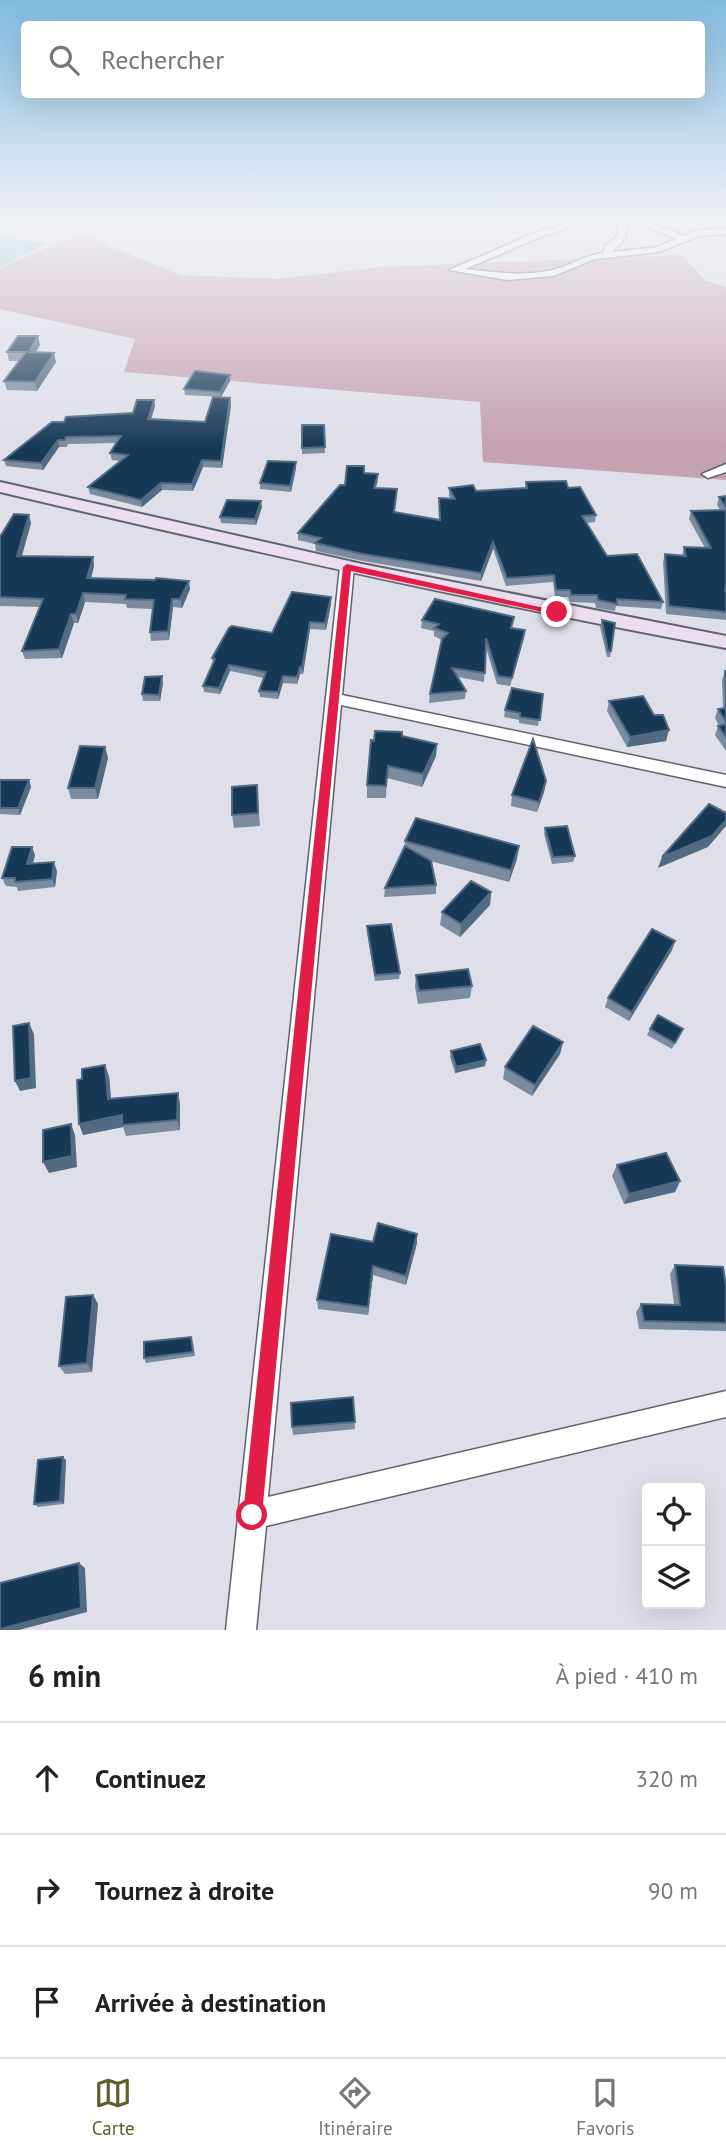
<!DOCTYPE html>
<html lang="fr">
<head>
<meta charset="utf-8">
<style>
  :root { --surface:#fff; --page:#f2f2f2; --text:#222; --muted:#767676; --line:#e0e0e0; --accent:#5f5e2b }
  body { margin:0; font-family:"PT Sans",sans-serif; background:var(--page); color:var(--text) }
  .controls { position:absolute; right:21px; bottom:21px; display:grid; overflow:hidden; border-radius:7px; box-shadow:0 7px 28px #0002 }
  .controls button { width:63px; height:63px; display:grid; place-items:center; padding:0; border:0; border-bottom:2px solid var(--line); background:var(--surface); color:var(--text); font:35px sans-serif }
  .stop { position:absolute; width:21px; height:21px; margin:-16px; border:5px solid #e11d48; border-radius:50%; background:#fff }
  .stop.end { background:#e11d48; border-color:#fff; box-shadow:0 2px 7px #0008 }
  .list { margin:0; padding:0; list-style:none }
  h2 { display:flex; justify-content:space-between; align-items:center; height:91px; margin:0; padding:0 28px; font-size:30px }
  h2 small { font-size:23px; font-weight:400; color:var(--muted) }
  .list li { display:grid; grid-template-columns:46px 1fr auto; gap:21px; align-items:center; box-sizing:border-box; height:112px; padding:0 28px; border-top:2px solid var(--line) }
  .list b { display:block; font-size:26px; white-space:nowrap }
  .list em { font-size:23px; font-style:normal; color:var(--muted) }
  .icon { flex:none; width:38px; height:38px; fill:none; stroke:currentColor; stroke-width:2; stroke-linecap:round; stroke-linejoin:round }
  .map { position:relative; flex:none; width:726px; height:1630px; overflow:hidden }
  .search { position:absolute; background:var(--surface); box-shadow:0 7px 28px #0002; left:21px; right:21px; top:21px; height:77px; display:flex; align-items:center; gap:18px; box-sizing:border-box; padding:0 24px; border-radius:7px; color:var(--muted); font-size:26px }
  .sheet { height:427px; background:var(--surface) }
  nav { display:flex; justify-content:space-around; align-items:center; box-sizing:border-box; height:98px; border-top:2px solid var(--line); background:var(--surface); font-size:19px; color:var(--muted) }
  nav a { display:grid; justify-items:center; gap:4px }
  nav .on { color:var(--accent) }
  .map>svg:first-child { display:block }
</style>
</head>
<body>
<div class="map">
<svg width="726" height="1630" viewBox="0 0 726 1630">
  <rect width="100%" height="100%" fill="#dedfe9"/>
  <path fill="#c5a2b1" d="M80 234 180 275 277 279 379 267 682 255 706 281 726 287V480L483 462 480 402 124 372 135 339 0 309V268Z"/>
  <path fill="#88c4d1" d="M0 237 48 243 0 267Z"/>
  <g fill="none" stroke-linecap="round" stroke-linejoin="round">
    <g stroke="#61626b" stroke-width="3">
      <path id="street" d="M584 218H598L543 236 465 269C493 272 523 277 552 270 570 266 585 255 603 253L606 245 617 237 619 218H627L625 238 612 252 657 247 676 239 627 218H639L683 236 697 231 726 228V234L699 236 659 252 595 259 553 276 507 280 449 270 537 232Z
        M726 464V472L708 478 702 474Z
        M347 563 354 567 342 695 726 775V787L341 705 268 1497 726 1391V1417L266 1526 256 1630H226L340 567Z"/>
    </g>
    <g stroke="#61626b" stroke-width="4">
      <path id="secondary" d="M0 482 362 564 726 636V648C482 603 241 549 0 492Z"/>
    </g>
    <use href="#street" fill="#fff" fill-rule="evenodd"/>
    <use href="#secondary" fill="#ebdef0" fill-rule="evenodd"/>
  </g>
  <path fill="#7b8ca0" d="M40 345 36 352 56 362 37 391 7 390 4 381 20 361H9L7 352Z
    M230 375V381L221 397 185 395 184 389Z
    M231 405 222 468 203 467 193 491 162 490 142 507 90 494 88 487 120 461 112 460 110 453 117 443 68 444 67 447H59L43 470 6 466 4 460 64 422 133 413 155 406 151 419 205 422Z
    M302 425H324L325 453 302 454Z
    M296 462V468L291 492 260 489V483Z
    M364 473 378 474V481L376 488 396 496 395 512 439 520V498H450L449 496V488L476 491 525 488 526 482 568 488 596 515 595 522 587 523 607 556 663 602 661 609 616 606 615 611 596 608 595 603 570 602 568 597H555L553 582 506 586 493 549 481 581 363 561 316 551 315 544 298 540V533L345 485Z
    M726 496V585L725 591 726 592V620L666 614 663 562 665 554 682 556 684 547 705 548 689 519 691 511 720 510 717 505 719 497Z
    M262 507 256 525 221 523 220 517Z
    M31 523 22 556 93 557 94 566 91 578 190 589 182 608 173 607 169 640 151 641 150 632 153 609 127 608 126 604 85 602 78 623H74L62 658 25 659 22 651 40 607 0 606V537Z
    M331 597V604L326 630 310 629 303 674H300L297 684 283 683 278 699 260 697 259 691 264 678 230 671 220 694 204 692 203 686 213 663 212 658 272 633Z
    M422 620 512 628 524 638 510 686 497 684 486 648 484 682 458 677 466 691 465 699 429 703 430 694 442 640 434 636V631L421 628Z
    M602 620 611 651 610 657H607L600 627Z
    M725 671H726V751L715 735 718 726H719L715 718 718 709H723L722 680Z
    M163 683 160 701H143L142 694Z
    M543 694 538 726 519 723V720L504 717 505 710Z
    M609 701 666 741 627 747 607 711Z
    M402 736 437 744 436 756 422 787 387 778 386 798H367V785Z
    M105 747 108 758 98 799H71L68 788Z
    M0 780H29L31 787 20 815 0 814Z
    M546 781 544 792 537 812 511 806 512 795Z
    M257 785 260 826 234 828 232 815Z
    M545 828 575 856 573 862 552 864 544 834Z
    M405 841 517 859 509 882 430 861 436 885V894L384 897 385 888 405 846Z
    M35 855 33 864 57 871 55 887 18 891 17 887 6 886 2 878Z
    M491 892 490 905 460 937 440 925 442 912Z
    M367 926 400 973 399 979 375 981 367 932Z
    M672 950 629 1021 605 1007 608 998Z
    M416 975 472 986 470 998 418 1004 415 987Z
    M650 1029H683L672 1049 647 1035Z
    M563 1042 560 1054 532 1096 503 1079 505 1067Z
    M451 1051 486 1060 485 1066 455 1073 450 1057Z
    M109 1076 111 1099 178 1093 180 1104V1130L126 1136 123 1127 83 1135Z
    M617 1165 680 1181 675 1192 624 1204 612 1176Z
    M417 1234V1243L406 1285 373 1275 368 1315 318 1309 317 1300 373 1242Z
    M675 1265 726 1286V1331L639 1329 636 1312 641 1304H674L670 1274Z
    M93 1295 98 1304 92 1372 65 1374 59 1366Z
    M193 1342 195 1356 146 1363 144 1358Z
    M353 1397 355 1429 293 1435 292 1427Z
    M66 1460 64 1504 38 1507 34 1504Z"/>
  <path fill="#536b82" d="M38 336 40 345 31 361 29 352Z
    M54 353 56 362 37 391 35 382Z
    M230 375V381L221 397 220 392Z
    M230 398 231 405 222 468 221 461Z
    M154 400 155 406 149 426 148 419Z
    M58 440 59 447 43 470 41 463Z
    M202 460 203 467 193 491 192 484Z
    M296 462V468L291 492 290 486Z
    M161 483 162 490 142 507 141 500Z
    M261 501 262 507 256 525 255 519Z
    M29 515 31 523 19 565 17 556Z
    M493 542V549L481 581V573Z
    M93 557 94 566 89 587 87 578Z
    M189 581 190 589 182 608 180 599Z
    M83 593 85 602 78 623 76 614Z
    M331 597V604L326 630 325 623Z
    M172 599 173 607 169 640 168 631Z
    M71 614 74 623 62 658 59 649Z
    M310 622V629L303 674 302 668Z
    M525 630 524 638 510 686 512 678Z
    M229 665 230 671 220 694 219 688Z
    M300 667V674L297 684V677Z
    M162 676 163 683 160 701 159 695Z
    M283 676V683L278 699V692Z
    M669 730 666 741 627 747 630 737Z
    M437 744 436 756 422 787 423 774Z
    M105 747 108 758 98 799 95 788Z
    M29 780 31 787 20 815 18 808Z
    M546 781 544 792 537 812 539 802Z
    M726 820V826L708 847 658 868 662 857Z
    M519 846 517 859 509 882 511 870Z
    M32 847 35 855 30 873 27 864Z
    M54 862 57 871 55 887 52 879Z
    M491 892 490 905 460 937 461 924Z
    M675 941 672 950 629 1021 632 1012Z
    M29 1023 34 1034 36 1088 20 1091 15 1081Z
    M563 1042 560 1054 532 1096 535 1085Z
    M486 1060 485 1066 455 1073 456 1067Z
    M105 1065 109 1076 112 1110 108 1099Z
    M178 1093 180 1104V1130L177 1120Z
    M122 1115 123 1127 83 1135 79 1124Z
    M71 1124 75 1135 77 1167 49 1173 43 1162Z
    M680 1181 675 1192 624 1204 629 1194Z
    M417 1234V1243L406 1285V1276Z
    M373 1266V1275L368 1315V1307Z
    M93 1295 98 1304 92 1372 87 1363Z
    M63 1457 66 1460 64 1504 60 1501Z
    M79 1563 85 1568 87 1612 19 1630H0Z"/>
  <path fill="#183956" stroke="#536b82" stroke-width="2" d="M18 336H38L29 352 54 353 35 382 4 381 26 352H7Z
    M195 371 230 375 220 392 184 389Z
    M213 397 230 398 221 461 202 460 192 484 161 483 141 500 88 487 128 455 110 453 121 436 66 437 65 440H58L41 463 4 460 52 422H64L66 417 133 413 137 400H154L148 419 205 422Z
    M302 425H324L325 447 302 448Z
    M268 461 296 462 290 486 260 483Z
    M347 466H364V473L378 474 374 488 397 489 394 512 440 520 439 498 455 499 449 488 473 485 476 491 527 488 526 482 566 481 568 488 580 487 596 515 582 516 607 556 637 554 663 602 617 599V604L598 600 597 595H571L570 590H556L554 575 507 578 493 542 481 573 363 554 315 543 321 538 298 533 340 485H345Z
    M726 496V507L719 497Z
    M227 500 261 501 255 519 220 517Z
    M726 510V582L725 591 726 592V612L669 606 665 554 686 556 684 547 711 548 691 511Z
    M14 514 29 515 17 556 93 557 87 578 155 580 156 578 189 581 180 599H172L168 631 150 632 154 600 125 599 126 595 83 593 76 614H71L59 649 22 651 43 599 0 597V537Z
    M292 592 331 597 325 623 310 622 302 668 300 667 297 677 283 676 278 692 259 691 266 672 229 665 219 688 203 686 215 659 212 658 229 628 232 626 272 633Z
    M435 599 514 617 511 628 525 630 512 678 498 676 486 638 485 673 452 668 466 691 430 694 442 639 448 633 434 628 439 624 422 620Z
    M602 620 615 623 611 651H608Z
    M725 671H726V722L718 709 726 708Z
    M162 676 159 695 142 694 145 677Z
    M512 688 543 694 540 720 520 717V713L505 710Z
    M643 696 654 715H663L669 730 630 737 609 701Z
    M726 724V737L718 726Z
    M375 731 402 732V736L437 744 423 774 388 766 386 786 367 785 371 740 374 741Z
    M533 739 546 781 539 802 512 795Z
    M80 746 105 747 95 788H68Z
    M0 780H29L18 808H0Z
    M257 785 258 813 232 815V787Z
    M709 804 726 813V820L712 836 662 857Z
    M416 818 519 846 511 870 405 841Z
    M567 826 575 856 553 857 545 828Z
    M405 846 431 861 436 885 385 888Z
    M12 847H32L27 864 54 862 52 879 15 882V878H2Z
    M471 881 491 892 461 924 442 912Z
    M391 924 400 973 375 975 367 926Z
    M652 929 675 941 632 1012 608 998Z
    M468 969 472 986 419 991 416 975Z
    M658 1015 683 1029 675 1043 650 1029Z
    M29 1023 31 1078 15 1081 13 1026Z
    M533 1026 563 1042 535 1085 505 1067Z
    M480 1044 486 1060 456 1067 451 1051Z
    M105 1065 108 1099 178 1093 177 1120 122 1125V1115L79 1124 77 1080 82 1079V1069Z
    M71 1124 72 1156 43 1162V1130Z
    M666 1153 680 1181 629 1194 617 1165Z
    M378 1223 417 1234 406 1276 373 1266 368 1307 317 1300 331 1234 373 1242Z
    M675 1265 723 1267 726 1286V1323L644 1321 641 1304 680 1305Z
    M93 1295 87 1363 59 1366 66 1297Z
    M191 1337 193 1352 144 1358V1342Z
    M353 1397 355 1422 292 1427 291 1403Z
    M63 1457 60 1501 34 1504 38 1460Z
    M79 1563 81 1608 0 1629V1583Z"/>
  <linearGradient id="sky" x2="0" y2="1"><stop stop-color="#81badf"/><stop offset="0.49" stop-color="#f0f1f5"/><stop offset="1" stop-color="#f0f1f5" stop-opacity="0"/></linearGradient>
  <rect width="726" height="447" fill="url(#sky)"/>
  <path fill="#e11d48" d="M347 564 562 612 557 615 351 571 262 1515 259 1521 252 1524 246 1521 243 1515 343 567Z"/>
</svg>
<div class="controls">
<button><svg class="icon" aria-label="locate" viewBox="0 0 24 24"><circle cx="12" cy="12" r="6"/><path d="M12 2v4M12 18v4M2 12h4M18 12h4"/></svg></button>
<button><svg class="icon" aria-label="layers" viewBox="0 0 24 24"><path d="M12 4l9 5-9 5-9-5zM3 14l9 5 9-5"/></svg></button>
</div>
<div class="stop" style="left:252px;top:1515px"></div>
<div class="stop end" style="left:557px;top:612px"></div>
<div class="search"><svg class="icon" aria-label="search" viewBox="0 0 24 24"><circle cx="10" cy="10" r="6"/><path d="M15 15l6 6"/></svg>Rechercher</div>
</div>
<section class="sheet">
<h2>6 min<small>À pied · 410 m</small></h2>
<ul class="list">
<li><svg class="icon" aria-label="ahead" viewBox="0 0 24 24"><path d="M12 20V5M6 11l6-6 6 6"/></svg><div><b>Continuez</b></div><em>320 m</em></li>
<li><svg class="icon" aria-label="right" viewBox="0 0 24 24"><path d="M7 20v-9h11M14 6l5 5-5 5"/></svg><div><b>Tournez à droite</b></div><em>90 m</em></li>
<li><svg class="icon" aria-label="arrive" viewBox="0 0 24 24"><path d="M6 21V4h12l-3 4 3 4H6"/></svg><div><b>Arrivée à destination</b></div></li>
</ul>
</section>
<nav>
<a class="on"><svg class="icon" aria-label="map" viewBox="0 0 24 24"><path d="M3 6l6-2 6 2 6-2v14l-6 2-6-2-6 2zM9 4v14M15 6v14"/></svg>Carte</a>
<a><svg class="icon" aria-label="directions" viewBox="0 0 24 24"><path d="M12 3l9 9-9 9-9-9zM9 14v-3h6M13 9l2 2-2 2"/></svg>Itinéraire</a>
<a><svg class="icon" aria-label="saved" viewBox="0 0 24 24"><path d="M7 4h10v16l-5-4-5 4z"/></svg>Favoris</a>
</nav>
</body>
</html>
